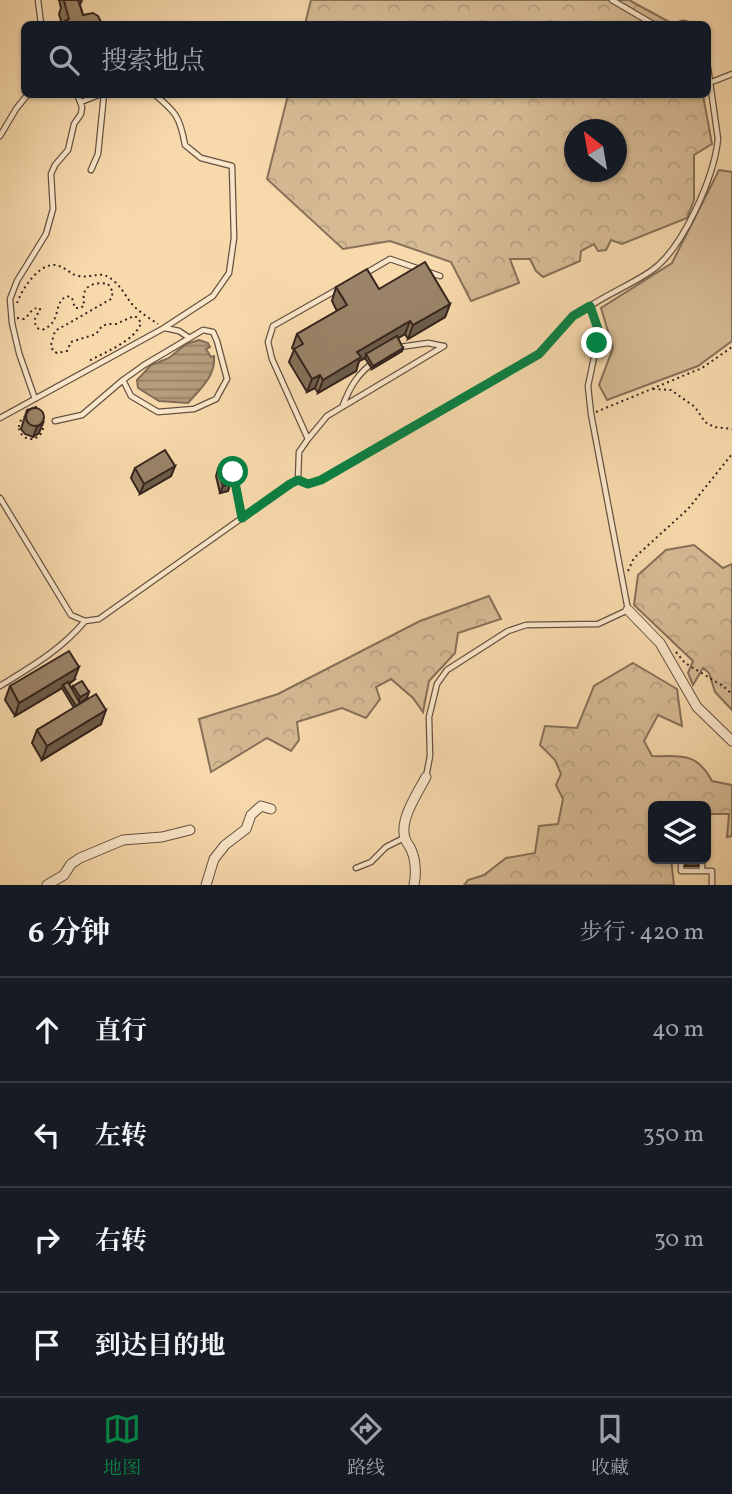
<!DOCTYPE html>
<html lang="zh">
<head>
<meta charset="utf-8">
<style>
  :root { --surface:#171b24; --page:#242831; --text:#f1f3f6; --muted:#9ea1a6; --line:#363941; --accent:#0b8043 }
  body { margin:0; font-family:Vollkorn,"Noto Serif SC",serif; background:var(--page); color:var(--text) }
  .controls { position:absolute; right:21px; bottom:21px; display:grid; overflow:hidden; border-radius:10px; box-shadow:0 2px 5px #0004 }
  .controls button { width:63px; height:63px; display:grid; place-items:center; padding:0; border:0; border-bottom:2px solid var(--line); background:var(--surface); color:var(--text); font:35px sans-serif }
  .compass { position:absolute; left:564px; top:119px; width:63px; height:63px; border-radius:50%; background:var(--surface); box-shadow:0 2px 5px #0004; rotate:329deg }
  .stop { position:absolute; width:21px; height:21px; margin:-16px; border:5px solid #0b8043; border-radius:50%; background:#fff }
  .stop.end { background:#0b8043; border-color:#fff; box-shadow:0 2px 7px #0008 }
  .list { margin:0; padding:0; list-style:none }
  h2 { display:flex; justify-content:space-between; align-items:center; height:91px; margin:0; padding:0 28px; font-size:30px }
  h2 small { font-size:23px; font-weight:400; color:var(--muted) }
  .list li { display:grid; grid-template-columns:46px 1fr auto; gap:21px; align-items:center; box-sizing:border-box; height:105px; padding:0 28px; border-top:2px solid var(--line) }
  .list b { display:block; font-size:26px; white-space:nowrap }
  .list em { font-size:23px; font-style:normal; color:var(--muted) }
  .icon { flex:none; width:38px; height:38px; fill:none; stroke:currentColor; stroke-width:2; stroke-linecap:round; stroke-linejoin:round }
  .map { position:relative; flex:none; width:732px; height:885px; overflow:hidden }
  .search { position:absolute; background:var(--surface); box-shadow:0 2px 5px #0004; left:21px; right:21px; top:21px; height:77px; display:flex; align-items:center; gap:18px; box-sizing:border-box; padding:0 24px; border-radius:10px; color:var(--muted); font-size:26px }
  .sheet { height:511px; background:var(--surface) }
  nav { display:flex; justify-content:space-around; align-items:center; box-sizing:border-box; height:98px; border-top:2px solid var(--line); background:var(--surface); font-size:19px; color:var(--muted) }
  nav a { display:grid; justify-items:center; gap:4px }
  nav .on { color:var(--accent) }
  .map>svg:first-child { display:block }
</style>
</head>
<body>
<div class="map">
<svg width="732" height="885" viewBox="0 0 732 885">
  <defs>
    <pattern id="forest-crowns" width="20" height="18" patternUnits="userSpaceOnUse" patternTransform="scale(1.75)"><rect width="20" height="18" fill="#d6ba94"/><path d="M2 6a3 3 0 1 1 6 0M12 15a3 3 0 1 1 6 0" fill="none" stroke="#b8a07f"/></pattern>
    <pattern id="water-rules" width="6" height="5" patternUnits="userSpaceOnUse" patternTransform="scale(1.75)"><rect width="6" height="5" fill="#b59c7c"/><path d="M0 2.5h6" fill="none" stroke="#947f65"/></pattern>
  </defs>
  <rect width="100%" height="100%" fill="#f7d9ac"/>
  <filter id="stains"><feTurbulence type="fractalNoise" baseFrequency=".00286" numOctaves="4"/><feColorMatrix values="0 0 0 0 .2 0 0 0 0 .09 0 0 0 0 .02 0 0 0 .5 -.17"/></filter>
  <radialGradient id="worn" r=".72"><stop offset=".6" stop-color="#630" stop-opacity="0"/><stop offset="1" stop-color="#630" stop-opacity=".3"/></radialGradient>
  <path fill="#d6ba94" stroke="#867059" stroke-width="2" d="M719 170 732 172V341L698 366 607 400 599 385 613 348 601 308 672 263Z"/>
  <path fill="url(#forest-crowns)" stroke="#867059" stroke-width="2" fill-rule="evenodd" d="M311 0H629L673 24H305Z
    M288 95H703L712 144 694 155V200L687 218 622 244 611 240 606 250 598 251 594 244 581 251 580 261 543 277 536 271 530 259H510L519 283 471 301 451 262 390 241 343 249 267 179ZM574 130H616V172H574Z
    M694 545 723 568 732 564V710L715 692 709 673 703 668 693 685 688 673 693 661 634 605 638 575 666 550Z
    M489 596 501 619 458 633 455 653 429 681 423 712 413 698 391 679 376 687 380 699 366 718 342 708 297 722 299 740 291 751 267 738 211 772 199 719 278 694 420 621Z
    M633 663 677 689 682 726 658 715 644 741 652 756C681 757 696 751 712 781L732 785V836L727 837 729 814H706V806H653V859H671L674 885H464L468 880 484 875 506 858 535 853 539 826 558 824 563 799 556 785 561 774 555 760 540 745 545 726 577 728 594 686Z"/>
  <path fill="url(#water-rules)" stroke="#826c56" stroke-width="2" d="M199 340 208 343 210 347 206 349 211 357 214 356C216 376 200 389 188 403L159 401 138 388 137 380 151 365 169 358 186 344Z"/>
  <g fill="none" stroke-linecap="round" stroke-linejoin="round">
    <g stroke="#665242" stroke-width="7">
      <path id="service" d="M38 0 41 24
        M612 0 653 24
        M680 24 683 23 687 24
        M709 83 732 74
        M81 102 101 94
        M0 136 16 109 28 94
        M91 170 98 154 104 94
        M366 273 390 259 440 276
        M590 306C610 293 632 284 651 271 683 249 714 177 718 139L708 68
        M165 328 179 331 188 337
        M203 330 213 332 217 341 227 379 216 399 194 409 158 412 131 396 123 380 144 365Z
        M400 347 428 343 443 346
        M35 399 19 353 12 323 10 299 17 281 46 234 53 209 51 174 55 165 68 150 74 124 81 114 82 107 77 94
        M343 405C350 387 358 373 374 362
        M0 418 164 328 213 296 229 273 234 238 232 166 201 158 185 145C180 117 176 112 154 94
        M55 421 82 415 123 380
        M308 439 272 359 268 342 273 326 340 288
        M233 472 242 518
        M298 480 299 452 308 439 327 416 444 346
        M0 498 71 615 85 621 99 619 290 484 298 480 308 484 321 480 539 354 573 316 590 306 598 329 597 343 588 386 591 414 628 610 598 624 526 625 508 631 447 670 437 684 429 717 430 756 426 777
        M0 686C31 667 62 649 85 621
        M681 859V871H712V885
        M356 868 371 862 386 847 404 838
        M702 871V859"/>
    </g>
    <g stroke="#665242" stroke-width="11">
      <path id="minor" d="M628 610 660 643 697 707 732 741
        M47 885 64 875 71 864 80 858 123 840 162 837 190 830
        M206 885 214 859 225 845 246 829 251 815 261 806 271 809
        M414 885C416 876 416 861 412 852 411 847 406 843 405 838 399 820 418 792 426 777"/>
    </g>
    <path stroke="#36251e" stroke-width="2" stroke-dasharray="2 3.5" stroke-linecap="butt" d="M17 303C22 289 41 259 59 266 66 268 71 275 79 276 94 279 100 268 115 282 122 288 126 297 132 304 139 312 149 318 158 324
      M17 318 24 319C30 315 31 307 40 308V311C35 317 33 320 37 328L42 330C63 322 52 303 67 296L72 298 75 308H79L84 306C84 302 83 298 84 294 86 283 100 282 108 284L113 292 111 299 55 331 51 345 53 351 57 353 67 351 71 342 96 334 102 326 108 324H116L134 316 138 318 141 323C135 341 105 352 89 361
      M653 389 671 390 695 407 705 422 714 427 732 429
      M596 412 702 368 732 347
      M19 427a12 12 0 1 1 24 0a12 12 0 1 1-24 0Z
      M628 571 634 558 688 509 732 454
      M676 652 685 663 723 686 732 694"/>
    <use href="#service" stroke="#fae6c9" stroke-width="4.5"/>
    <use href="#minor" stroke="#fae6c9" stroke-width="9"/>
  </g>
  <path fill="#847159" stroke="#36251e" stroke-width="2" d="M59 0H82L80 5 83 15 101 24H62L59 14 61 8Z
    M336 287 379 289 450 304 445 317 408 339 405 334 398 338 402 351 372 369 365 358 359 361 356 371 318 393 315 388 307 392 289 362 294 350 292 348 297 334 337 311 332 301Z
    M36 407 39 433 33 437 25 434 21 429 27 410Z
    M175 466 171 476 140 494 131 478 135 468Z
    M218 469 230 484 228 491 220 493 216 476Z
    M74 680 69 684 72 689 73 686 87 698 80 703 101 724 42 760 32 743 37 730 74 708 62 688 15 716 5 700 10 686Z"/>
  <path fill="#6c5c49" stroke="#36251e" stroke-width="2" d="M450 304 445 317 408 339 413 325Z
    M410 321 405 334 368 356 366 354 365 358 359 361 356 371 318 393 323 380 357 352Z
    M403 348 402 351 372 369 373 366Z
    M320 375 315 388 307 392 312 379Z
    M43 423 39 433 33 437 37 427Z
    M175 466 171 476 140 494 144 484Z
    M230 484 228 491 220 493 223 486Z
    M79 667 74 680 64 686 63 685 62 688 15 716 19 703Z
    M89 692 87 698 78 704 80 697Z
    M106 710 101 724 42 760 47 746Z
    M688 859H700L698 866H685Z"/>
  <path fill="#9a8368" stroke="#36251e" stroke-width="2" d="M65 0H78L83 15 93 13 98 16 101 22V24H67L65 21 69 19 64 1Z
    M425 262 450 304 413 325 410 321 357 352 361 357 323 380 320 375 312 379 294 349 303 344 297 334 347 305 336 287 367 269 379 289Z
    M397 336 403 348 373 366 366 354Z
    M26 417a9 9 0 1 1 18 0a9 9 0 1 1-18 0Z
    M165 450 175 466 144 484 135 468Z
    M226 467 230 484 223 486 218 469Z
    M69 651 79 667 19 703 10 686Z
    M82 681 89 692 80 697 73 686Z
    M68 682 80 703 76 706 63 685Z
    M96 694 106 710 47 746 37 730Z"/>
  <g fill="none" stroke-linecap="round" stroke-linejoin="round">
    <path stroke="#0b8043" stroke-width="9" d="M233 472 242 518 290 484 298 480 308 484 321 480 539 354 573 316 590 306 598 329 597 343"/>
  </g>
  <rect width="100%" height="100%" filter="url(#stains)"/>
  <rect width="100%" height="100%" fill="url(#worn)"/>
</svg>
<div class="controls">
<button><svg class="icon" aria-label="layers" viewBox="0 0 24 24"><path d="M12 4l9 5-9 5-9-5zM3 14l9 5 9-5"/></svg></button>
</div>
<svg class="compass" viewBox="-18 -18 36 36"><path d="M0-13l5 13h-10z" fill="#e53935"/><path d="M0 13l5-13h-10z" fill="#9ea1a6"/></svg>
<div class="stop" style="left:233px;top:472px"></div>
<div class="stop end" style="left:597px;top:343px"></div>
<div class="search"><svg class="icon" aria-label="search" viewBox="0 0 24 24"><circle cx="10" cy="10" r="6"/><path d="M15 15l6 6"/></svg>搜索地点</div>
</div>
<section class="sheet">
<h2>6 分钟<small>步行 · 420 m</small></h2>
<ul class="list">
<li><svg class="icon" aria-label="ahead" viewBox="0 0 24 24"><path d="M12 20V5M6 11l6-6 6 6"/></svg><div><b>直行</b></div><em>40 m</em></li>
<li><svg class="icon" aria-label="left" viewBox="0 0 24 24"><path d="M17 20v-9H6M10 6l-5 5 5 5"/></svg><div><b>左转</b></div><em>350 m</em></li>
<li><svg class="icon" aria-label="right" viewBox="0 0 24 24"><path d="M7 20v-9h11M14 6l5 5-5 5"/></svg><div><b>右转</b></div><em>30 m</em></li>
<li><svg class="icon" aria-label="arrive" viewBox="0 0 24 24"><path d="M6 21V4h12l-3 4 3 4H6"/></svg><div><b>到达目的地</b></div></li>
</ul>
</section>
<nav>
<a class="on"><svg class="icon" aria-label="map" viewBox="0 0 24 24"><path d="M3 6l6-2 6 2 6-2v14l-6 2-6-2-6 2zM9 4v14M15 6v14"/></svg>地图</a>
<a><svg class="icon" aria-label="directions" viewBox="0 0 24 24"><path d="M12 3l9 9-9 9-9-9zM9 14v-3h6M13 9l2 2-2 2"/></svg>路线</a>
<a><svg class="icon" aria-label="saved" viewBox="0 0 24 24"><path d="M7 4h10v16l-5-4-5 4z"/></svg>收藏</a>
</nav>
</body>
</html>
